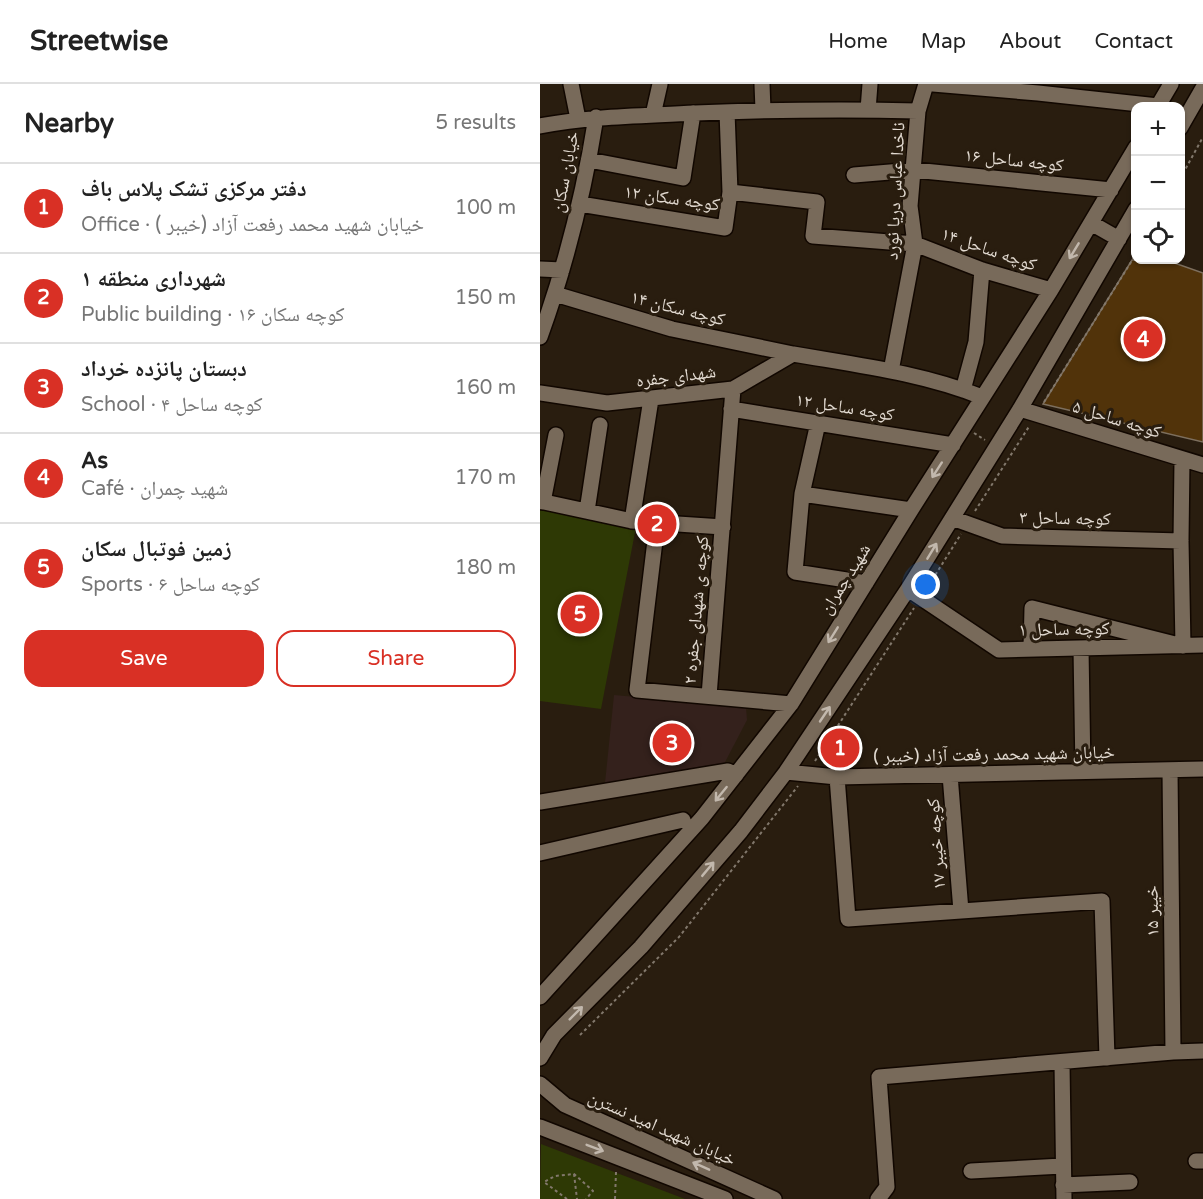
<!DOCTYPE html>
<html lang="en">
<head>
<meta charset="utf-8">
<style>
  :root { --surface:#fff; --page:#f6f6f6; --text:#222; --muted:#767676; --line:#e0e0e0; --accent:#d93025 }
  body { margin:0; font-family:"Varela Round","Noto Naskh Arabic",sans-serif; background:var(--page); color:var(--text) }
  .controls { position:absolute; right:18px; top:18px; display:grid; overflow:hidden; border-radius:12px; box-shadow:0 2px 4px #0004 }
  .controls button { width:54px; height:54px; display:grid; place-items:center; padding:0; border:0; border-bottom:2px solid var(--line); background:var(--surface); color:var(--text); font:30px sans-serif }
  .you { position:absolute; left:386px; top:501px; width:21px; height:21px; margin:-15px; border:4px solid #fff; border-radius:50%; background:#1a73e8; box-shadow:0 0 0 9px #1a73e833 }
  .badge { display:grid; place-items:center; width:39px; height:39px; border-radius:50%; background:var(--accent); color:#fff; font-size:20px; font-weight:700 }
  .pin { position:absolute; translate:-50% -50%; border:3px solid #fff; box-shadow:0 2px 6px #0006 }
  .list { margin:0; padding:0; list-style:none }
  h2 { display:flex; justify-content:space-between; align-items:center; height:78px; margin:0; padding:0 24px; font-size:26px }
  h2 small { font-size:20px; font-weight:400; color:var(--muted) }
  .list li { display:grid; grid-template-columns:39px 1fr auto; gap:18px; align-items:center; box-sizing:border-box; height:90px; padding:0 24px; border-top:2px solid var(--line) }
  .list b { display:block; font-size:22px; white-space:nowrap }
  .list p { margin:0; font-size:20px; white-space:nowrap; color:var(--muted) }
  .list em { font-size:20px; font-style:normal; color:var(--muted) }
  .actions { display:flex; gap:12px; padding:18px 24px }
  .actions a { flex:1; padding:14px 0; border:2px solid var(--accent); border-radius:18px; text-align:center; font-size:21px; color:var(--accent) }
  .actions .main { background:var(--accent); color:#fff }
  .icon { flex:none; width:33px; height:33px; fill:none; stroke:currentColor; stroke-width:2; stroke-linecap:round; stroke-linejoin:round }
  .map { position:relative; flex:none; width:663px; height:1115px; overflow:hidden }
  header { display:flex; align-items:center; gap:36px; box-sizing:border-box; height:84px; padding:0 30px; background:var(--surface); border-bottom:2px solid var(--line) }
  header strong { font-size:28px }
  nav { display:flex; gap:33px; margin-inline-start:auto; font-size:21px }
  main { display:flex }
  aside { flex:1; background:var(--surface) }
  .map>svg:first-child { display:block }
</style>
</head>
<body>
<header>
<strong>Streetwise</strong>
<nav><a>Home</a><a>Map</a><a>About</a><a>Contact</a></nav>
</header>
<main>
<aside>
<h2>Nearby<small>5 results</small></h2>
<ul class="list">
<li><span class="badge">1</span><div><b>دفتر مرکزی تشک پلاس باف</b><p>Office · ( خیبر) خیابان شهید محمد رفعت آزاد</p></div><em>100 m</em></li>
<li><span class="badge">2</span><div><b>شهرداری منطقه ١</b><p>Public building · کوچه سکان ۱۶</p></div><em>150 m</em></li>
<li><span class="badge">3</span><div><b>دبستان پانزده خرداد</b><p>School · کوچه ساحل ۴</p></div><em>160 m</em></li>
<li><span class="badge">4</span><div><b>As</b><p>Café · شهید چمران</p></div><em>170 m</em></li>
<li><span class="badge">5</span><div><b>زمین فوتبال سکان</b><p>Sports · کوچه ساحل ۶</p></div><em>180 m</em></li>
</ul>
<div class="actions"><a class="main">Save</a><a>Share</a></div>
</aside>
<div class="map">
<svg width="663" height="1115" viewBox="0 0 663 1115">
  <rect width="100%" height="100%" fill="#291d0f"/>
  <path fill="#34211c" d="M74 611 206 623 207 636 183 682 65 699Z"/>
  <path fill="#2e3905" d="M0 426 96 443 61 625 0 617Z
    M1 1060 145 1115H0Z"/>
  <path fill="#51330a" stroke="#7d6f5e" stroke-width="1.5" d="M592 176H626L663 189V358L503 320Z"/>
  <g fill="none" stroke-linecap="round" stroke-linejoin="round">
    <g stroke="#110700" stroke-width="18">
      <path id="minor" d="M31 0 38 35
        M222 0 223 26
        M393 0 498 9 618 22
        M618 22 631 0
        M328 26 330 0
        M113 31 120 0
        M0 42C52 32 102 32 155 29 229 26 304 25 378 27
        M640 44 663 4
        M49 76 143 94 153 29
        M314 91 374 86 571 106
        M190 108 277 118 273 152 375 160 442 186 511 206
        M40 120 185 144 190 108 187 28
        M551 139 579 155
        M0 185 22 186
        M15 210 132 245 253 270
        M0 253C26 181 44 109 56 33
        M351 287 375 160 370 122 378 27 386 0
        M423 306 436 258 442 186
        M0 309 67 319 193 305 253 270C316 281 382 289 442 313
        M191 325 413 361
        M480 325 663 381
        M278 339 262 410 255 488 326 499
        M262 410 371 426
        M0 417 92 437 183 443
        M3 418 16 351
        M47 427 60 341
        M412 434 462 452 641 457
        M92 437 111 315
        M117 440 97 606 251 620
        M368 505 459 566 663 561
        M541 564 543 688
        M491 565 492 524 643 562 641 457 642 376
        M169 612 193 305
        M630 686 633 968
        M246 688 297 693 663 685
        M410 691 421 827
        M297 693 308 835 562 817 567 974
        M0 718 188 687 196 691
        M0 769 143 736
        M0 913 162 734 251 620 371 426 511 206 596 63
        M0 974 14 951 101 863 201 747 246 688 368 505 480 325 596 125
        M522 979 524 1115
        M0 1000 25 1021 234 1115
        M0 1043 185 1115
        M656 1077H663
        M431 1087 522 1082
        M523 1101 590 1098
        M338 1115 347 1103 339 993 633 968 663 967"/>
    </g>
    <path stroke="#82786c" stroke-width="2" stroke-dasharray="3 3" stroke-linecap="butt" d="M640 95 663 53
      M504 318 596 170
      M434 349 445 356
      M435 427 490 341
      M389 501 421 450
      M275 677 374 524
      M40 951 139 853 258 702
      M34 1090 37 1115
      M27 1115 4 1098 15 1092 34 1090 53 1107 46 1115
      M75 1115 76 1088"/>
    <use href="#minor" stroke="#786a5a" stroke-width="15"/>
  </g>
  <defs><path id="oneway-shaft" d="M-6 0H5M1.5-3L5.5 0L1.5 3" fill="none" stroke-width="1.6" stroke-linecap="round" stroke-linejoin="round" transform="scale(1.5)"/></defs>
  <g stroke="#c2b8ad">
    <use href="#oneway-shaft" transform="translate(534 167) rotate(121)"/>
    <use href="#oneway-shaft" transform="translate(397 386) rotate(123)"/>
    <use href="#oneway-shaft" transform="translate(392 467) rotate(-59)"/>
    <use href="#oneway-shaft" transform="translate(293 551) rotate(122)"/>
    <use href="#oneway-shaft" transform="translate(285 630) rotate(-56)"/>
    <use href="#oneway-shaft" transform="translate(181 710) rotate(129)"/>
    <use href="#oneway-shaft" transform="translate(168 785) rotate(-50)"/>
    <use href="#oneway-shaft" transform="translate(36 929) rotate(-45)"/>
    <use href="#oneway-shaft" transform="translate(55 1064) rotate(21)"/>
    <use href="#oneway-shaft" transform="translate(161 1082) rotate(-156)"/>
  </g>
  <g text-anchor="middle" stroke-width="6" stroke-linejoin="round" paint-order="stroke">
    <g font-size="18" fill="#e2dad1" stroke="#291d0f">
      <text transform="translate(474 76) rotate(6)" y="6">کوچه ساحل ۱۶</text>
      <text transform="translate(25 88) rotate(-79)" y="6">خیابان سکان</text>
      <text transform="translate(355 107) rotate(-87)" y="6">ناخدا عباس دریا نورد</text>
      <text transform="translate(132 114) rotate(8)" y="6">کوچه سکان ۱۲</text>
      <text transform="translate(449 165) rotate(19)" y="6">کوچه ساحل ۱۴</text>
      <text transform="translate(138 224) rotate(14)" y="6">کوچه سکان ۱۴</text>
      <text transform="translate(136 292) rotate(-7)" y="6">شهدای جفره</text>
      <text transform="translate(305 323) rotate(9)" y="6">کوچه ساحل ۱۲</text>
      <text transform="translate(577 335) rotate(17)" y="6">کوچه ساحل ۵</text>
      <text transform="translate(525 434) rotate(1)" y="6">کوچه ساحل ۳</text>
      <text transform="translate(305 495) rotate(-58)" y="6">شهید چمران</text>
      <text transform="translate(156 526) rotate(-85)" y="6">کوچه ی شهدای جفره ۲</text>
      <text transform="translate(524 545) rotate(-1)" y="6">کوچه ساحل ۱</text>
      <text transform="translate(454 670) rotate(-1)" y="6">( خیبر) خیابان شهید محمد رفعت آزاد</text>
      <text transform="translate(396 760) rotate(-94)" y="6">کوچه خیبر ۱۷</text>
      <text transform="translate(612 827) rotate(-91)" y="6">خیبر ۱۵</text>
      <text transform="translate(122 1044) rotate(24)" y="6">خیابان شهید امید نسترن</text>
    </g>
  </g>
</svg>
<div class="controls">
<button>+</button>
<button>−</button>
<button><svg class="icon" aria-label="locate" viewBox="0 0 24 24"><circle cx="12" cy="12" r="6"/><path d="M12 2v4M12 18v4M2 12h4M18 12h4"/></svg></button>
</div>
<div class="you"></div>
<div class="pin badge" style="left:300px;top:664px">1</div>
<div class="pin badge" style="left:117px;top:440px">2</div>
<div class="pin badge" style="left:132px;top:659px">3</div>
<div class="pin badge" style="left:603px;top:255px">4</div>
<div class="pin badge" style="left:40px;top:530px">5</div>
</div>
</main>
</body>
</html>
